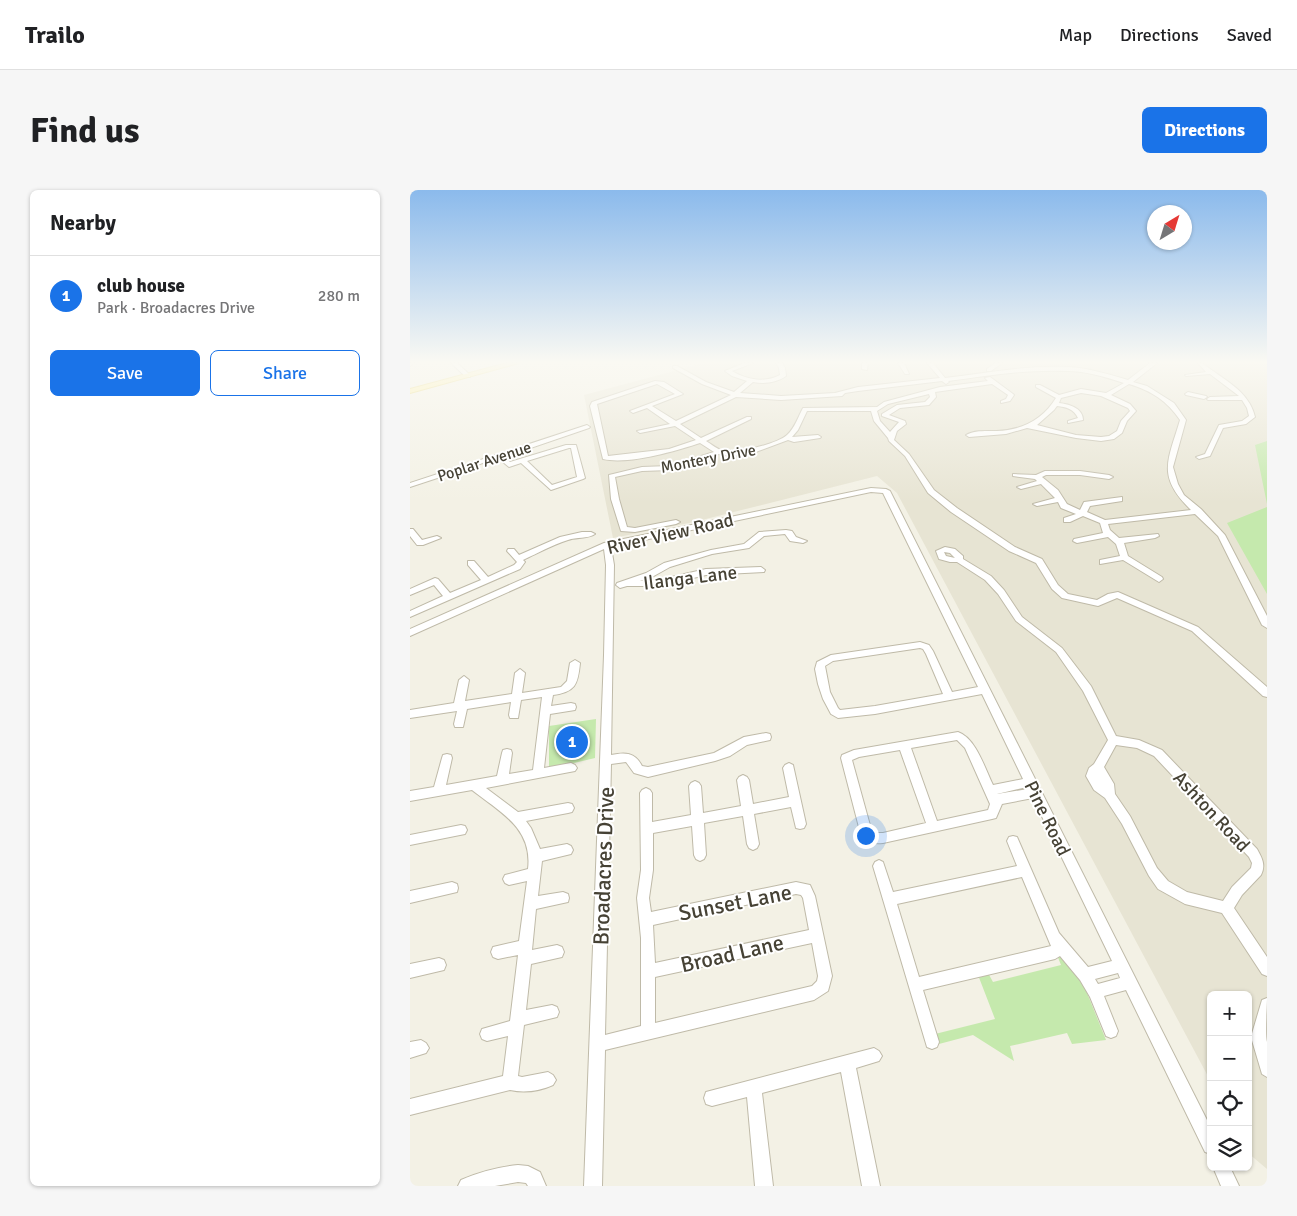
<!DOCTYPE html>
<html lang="en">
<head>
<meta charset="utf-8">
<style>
  :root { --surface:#fff; --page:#f6f6f6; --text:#202124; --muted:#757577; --line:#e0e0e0; --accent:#1a73e8 }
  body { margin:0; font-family:Signika,sans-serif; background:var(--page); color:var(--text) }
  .controls { position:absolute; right:15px; bottom:15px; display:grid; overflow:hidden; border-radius:8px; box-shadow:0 1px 4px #0004 }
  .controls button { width:45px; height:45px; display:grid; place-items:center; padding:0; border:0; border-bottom:1px solid var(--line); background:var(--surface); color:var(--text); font:25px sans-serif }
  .compass { position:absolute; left:737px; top:15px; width:45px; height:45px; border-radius:50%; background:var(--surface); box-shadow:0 1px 4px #0004; rotate:38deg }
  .you { position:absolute; left:455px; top:645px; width:18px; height:18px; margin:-12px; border:4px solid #fff; border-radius:50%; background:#1a73e8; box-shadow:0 0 0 8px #1a73e833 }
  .badge { display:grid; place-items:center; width:32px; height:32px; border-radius:50%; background:var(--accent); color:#fff; font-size:16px; font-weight:700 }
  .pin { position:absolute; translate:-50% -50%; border:2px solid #fff; box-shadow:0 1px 5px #0006 }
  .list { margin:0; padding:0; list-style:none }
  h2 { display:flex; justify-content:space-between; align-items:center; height:65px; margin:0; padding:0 20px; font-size:21px }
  h2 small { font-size:16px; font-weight:400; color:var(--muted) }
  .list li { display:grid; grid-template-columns:32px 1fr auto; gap:15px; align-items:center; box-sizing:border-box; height:80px; padding:0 20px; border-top:1px solid var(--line) }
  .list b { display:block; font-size:19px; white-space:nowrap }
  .list p { margin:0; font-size:16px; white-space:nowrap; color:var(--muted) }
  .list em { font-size:16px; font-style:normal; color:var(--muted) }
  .actions { display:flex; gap:10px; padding:15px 20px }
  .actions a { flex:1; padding:11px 0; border:1px solid var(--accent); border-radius:8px; text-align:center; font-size:18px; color:var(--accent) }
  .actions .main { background:var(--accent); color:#fff }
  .icon { flex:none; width:28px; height:28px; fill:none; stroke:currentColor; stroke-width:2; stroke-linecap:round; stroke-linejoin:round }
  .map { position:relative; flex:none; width:857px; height:996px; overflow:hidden; border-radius:8px }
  header { display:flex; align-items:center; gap:30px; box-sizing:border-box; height:70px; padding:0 25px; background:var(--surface); border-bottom:1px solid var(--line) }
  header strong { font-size:24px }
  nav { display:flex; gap:28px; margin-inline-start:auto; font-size:18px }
  .intro { display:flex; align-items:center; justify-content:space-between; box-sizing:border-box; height:120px; padding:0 30px }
  h1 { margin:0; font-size:35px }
  .button { padding:12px 22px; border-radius:8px; background:var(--accent); color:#fff; font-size:18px; font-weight:700 }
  main { display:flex; gap:30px; padding:0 30px }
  aside { flex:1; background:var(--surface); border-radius:8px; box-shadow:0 1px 4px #0004 }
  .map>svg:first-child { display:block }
</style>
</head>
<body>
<header>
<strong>Trailo</strong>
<nav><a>Map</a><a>Directions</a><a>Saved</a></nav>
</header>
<div class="intro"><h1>Find us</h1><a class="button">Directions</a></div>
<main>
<aside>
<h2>Nearby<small></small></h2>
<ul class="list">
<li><span class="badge">1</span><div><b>club house</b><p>Park · Broadacres Drive</p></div><em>280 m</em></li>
</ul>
<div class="actions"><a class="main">Save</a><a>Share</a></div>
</aside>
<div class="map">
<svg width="857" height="996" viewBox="0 0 857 996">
  <rect width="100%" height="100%" fill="#f3f1e5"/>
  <path fill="#e7e4d3" d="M294 173H857V979L838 963V805H801V892L487 303 467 286 284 332 203 348 174 205Z"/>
  <path fill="#c5e9ad" d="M857 251V314L845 255Z
    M857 317V404L817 333Z
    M186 529 185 568 139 579V536Z
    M652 764 669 783 696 850 662 854 657 843 600 856 604 871 563 845 529 854 525 844 585 829 568 785 578 783 583 792 651 775 647 765Z"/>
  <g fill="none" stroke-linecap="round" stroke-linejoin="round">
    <g stroke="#bfbaa8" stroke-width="2">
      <path id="minor" d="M0 173H4L0 176Z
        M41 173H47L60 185V187H56Z
        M334 173H343L322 181C337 190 355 193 370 185L369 178 366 173H372L375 178 376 186C366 193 354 194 343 192L330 203 371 206 425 203 448 197 530 188 517 173H523L535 188C576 183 617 175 658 177 678 178 698 184 718 190L740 173H747L723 192 737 196 764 213 776 230 763 277 768 294 774 305 791 319 815 345 857 426V438L852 435 808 346 785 324 698 334 700 340 709 348 748 344 749 346 745 348 714 353 718 366 752 387 753 389 749 392 713 370 690 374V370L710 366 706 354 698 347 667 353 663 351 664 349 693 343 690 333 673 326 660 332H654V328L666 324 651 318 648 312 627 316 623 314 645 308 631 294 611 299 607 297 627 291 625 289 603 286V284L626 285 635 281H670L699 285 703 287 699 289 670 285H636L632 287 648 300 657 314 670 320 674 312 712 307V311L680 316 677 322 695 330 781 320C746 286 758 271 770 230 757 211 742 201 719 194L701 205 720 214 726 221 717 231 712 243 704 249 691 251 666 248 617 238 596 244 559 247 556 245C564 240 577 241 587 241 613 240 633 229 646 208L626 197V195H630L649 205 671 199 696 203 714 193C695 187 676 181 657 181 617 179 577 186 538 191L539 192 536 194 532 191 448 201 435 203 432 206 371 210 326 207 270 234 291 248 337 227H341V229L296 251C301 254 307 259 313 261 326 264 367 254 377 245 385 238 388 227 393 218L467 217 474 212 530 197 578 191 575 188 580 187 603 204 604 205 600 211 591 213V211L596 209 598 205 582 194 525 202 526 207 519 215 490 218 479 225 495 231 496 234 487 241 484 250 499 264 524 300 547 318 605 357 632 369 648 395 658 404 687 410 698 404 708 402 788 437 857 497V507L853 506 782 441 707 408 688 416 652 408 642 399 626 373 599 361 541 322 518 303 495 266 479 251 478 248 464 231 461 221H397L388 240 382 247 408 245 411 247 410 248 384 252 378 250 343 263 322 266 309 264 260 280 232 281 205 287 209 309 217 337 225 338 266 330 270 332 266 334 225 342 211 341 201 309 199 285 232 277 259 276 304 262 290 253C266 261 218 275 193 269L180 216 182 212 245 191 254 192 273 204 242 216 266 231 321 205 292 194 263 178V176H267L296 192 324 202 337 191 322 186 315 181ZM247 194 265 204 220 221 223 223 237 218 260 234 227 241 230 243 265 236 286 250 259 259 198 266 187 214ZM671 203 691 206 718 218 720 221 711 231 707 241 699 246 691 247 666 245 627 235 644 220 647 216C656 217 664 219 668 228L658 231V233L673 230C673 218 659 214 649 213L651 208ZM519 204 520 207 515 212 487 215 472 224V226L489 232 480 242 470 231 467 221 478 214Z
        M452 173H458L457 180 452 179Z
        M488 173H494L499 184H495Z
        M585 173H592L581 181H577V179Z
        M788 173H792C812 189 839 200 845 227L836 234 813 238 800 266 789 269 786 267 795 264 809 235 832 231 839 226 837 218 832 210H798L797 209 800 207 829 206 800 184 776 186 775 185 796 182Z
        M778 202 796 206 797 207 794 209 776 205 775 204Z
        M177 235 180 237 179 238 94 267 100 272 156 255H166L175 288 173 289 141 300 111 273 99 277 88 268 0 297V293ZM159 258H161L167 287 142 295 117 271Z
        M461 298 476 299 480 301 801 938V964L795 962 716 800 694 806 708 841 706 846 701 848 696 846 680 807 670 790 650 766 645 769 513 800 529 852 527 857 522 859 517 857 463 676 465 672 469 670 473 672 483 702 607 676 597 651 599 647 603 646 607 647 649 743 678 777 702 771 623 608 592 614 586 628 582 629 473 653C464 654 456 653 451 645L431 568 432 565 444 560 548 542C566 548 575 579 583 595L613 589 572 504 465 524 428 528 421 524 413 509 408 494 405 479 407 472 421 465 510 452 519 455 523 461 542 502 568 497 473 303 461 302 201 357 204 375 201 565C215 562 225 562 232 576L238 577 304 563 334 547 356 543 360 544 361 547 360 550 337 555 320 566 305 571 238 587 224 583 216 572 201 574 195 845 231 836V748L227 708 231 680 230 603 232 600 236 598 240 600 242 603V632L281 625 279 596 281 593 285 591 289 593 291 596 293 623 331 616 327 590 329 587 333 585 337 587 339 590 343 614 379 607 373 578 375 575 379 573 383 575 396 634 394 638 390 639 386 638 381 617 344 624 349 654 347 658 343 660 339 658 337 654 333 626 294 633 296 665 294 669 290 671 286 669 284 665 282 636 243 643V680L239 708 241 722 386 692 400 695 405 706 422 786 418 801 404 810 195 860 192 996H174L194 465 196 375 194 359 0 446V439L194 353ZM510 458 513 459 516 464 533 504 465 516 430 520 428 518 420 502 415 476 423 471ZM547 550 555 558 580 614 578 620 527 631 501 558ZM490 560 516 633 473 643H464L461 639 442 570 449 567ZM617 597 618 599 587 604ZM612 687 641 756 509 787 487 714ZM386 704 391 705 393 708 399 740 245 773 243 735ZM402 753 408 786 407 791 402 796 245 833V787ZM708 783 710 788 688 794 685 789Z
        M0 339H3L12 350 27 346 31 348 13 355H7L0 346Z
        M376 340 382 341 386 347 397 351 393 353 380 351 375 344 354 346 339 358 302 364 260 377 242 387 230 391 249 390 296 379 351 377 355 380 354 382 296 385 249 396H217L210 398 206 395 207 393 236 383 254 373 301 360 334 354 349 342Z
        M172 342H181L185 344C178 349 166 347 158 350 142 355 128 363 113 370L115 372 110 379 0 427V421L33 406 24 395 0 405V399L25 388 28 389 40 403 71 390 58 375V371H64L78 387 104 375 107 372 97 361 98 359H104L109 365 150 347Z
        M535 357 545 359 553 366V369L581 386 594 400 612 427 652 458 681 496 706 546 729 550 752 560 847 659C852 668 856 675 851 685L832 705 824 718 857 767V786L852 784 812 723 775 714 748 699 739 686 712 634 695 608 684 600 676 586 679 578 684 574 698 550 673 501 646 462 606 431 588 404 575 390 547 372H540L529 369 526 361ZM534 362 540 363 545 368 536 366ZM706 555 727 558 744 566 839 667 842 673 841 678 822 697 813 711 777 702 758 691 747 678 720 626 705 604 704 594 694 577Z
        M165 470 170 473C168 495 165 502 143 505L141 516 161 513 165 514 166 517 165 520 140 524 134 578 161 573 165 575 167 578 165 581 76 598 108 622 158 613 162 614 164 618 162 622 158 623 116 631 121 638 130 659 157 654 161 656 163 660 161 664 132 671 128 706 153 702 158 704 159 708 158 712 126 719 122 760 147 755 152 757 154 762 152 767 121 774 116 820 142 815 147 817 149 822 147 827 114 835 108 886 112 887 138 882 143 885 146 890 143 895C130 901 114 903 100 900L0 925V909L93 886 98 846 77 851 72 849 70 844 72 839 100 831 108 765 88 769 83 767 81 762 83 757 109 751 117 691 99 695 95 693 93 689 95 685 118 679C123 638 90 622 62 600L0 611V601L24 597 32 568 33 565 37 564 41 565 42 568 36 595 87 586 92 563 93 560 97 559 101 560 102 563 99 584 123 580 132 507 111 510 108 528H100L99 525 101 512 57 519 53 537H45L44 534 47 521 0 528V520L44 513 49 490 54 486 59 490 55 511 102 504 105 483 110 479 115 483 112 503 151 497 157 491 160 473Z
        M51 635 55 636 57 640 55 644 0 655V645Z
        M42 692 47 694 48 698 47 702 0 713V701Z
        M29 768 34 770 36 775 34 780 0 788V774Z
        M857 808C857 818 855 844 857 852V887L852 884 841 847 852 810Z
        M11 850 16 853 19 858 16 863 0 868V852Z
        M464 858 469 861 472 866 469 871 446 878 470 996H452L431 882 352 903 363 996H345L337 907 302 916 296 914 294 908 296 902Z
        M108 975 118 976 130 982 136 996H118L116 993 108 992 85 996H48L51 990C69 982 89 977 108 975Z
        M803 977H820L829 996H811Z"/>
    </g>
    <g stroke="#e7d35f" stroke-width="2">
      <path id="major" d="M97 173H109L0 203V199Z"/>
    </g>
    <use href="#minor" fill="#fff" fill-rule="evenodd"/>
    <use href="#major" fill="#fff093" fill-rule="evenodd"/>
  </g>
  <linearGradient id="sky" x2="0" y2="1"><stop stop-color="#8bbaec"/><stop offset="0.55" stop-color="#faf9f3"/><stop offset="1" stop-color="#faf9f3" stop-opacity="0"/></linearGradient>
  <rect width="857" height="313" fill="url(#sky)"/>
  <g text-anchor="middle" stroke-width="4" stroke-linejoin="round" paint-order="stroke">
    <g font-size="16" fill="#464235" stroke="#fff">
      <text transform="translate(298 268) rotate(-11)" y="6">Montery Drive</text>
      <text transform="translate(74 271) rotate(-18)" y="6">Poplar Avenue</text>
    </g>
    <g font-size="19" fill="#464235" stroke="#fff">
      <text transform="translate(260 343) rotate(-13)" y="7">River View Road</text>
      <text transform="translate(280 387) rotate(-7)" y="7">Ilanga Lane</text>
      <text transform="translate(802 621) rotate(47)" y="7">Ashton Road</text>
      <text transform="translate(638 628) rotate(64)" y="7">Pine Road</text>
    </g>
    <g font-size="22" fill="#464235" stroke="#fff">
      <text transform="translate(193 676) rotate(-88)" y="8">Broadacres Drive</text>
      <text transform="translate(325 712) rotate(-11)" y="8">Sunset Lane</text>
      <text transform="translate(322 763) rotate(-13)" y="8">Broad Lane</text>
    </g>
  </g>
</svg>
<div class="controls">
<button>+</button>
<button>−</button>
<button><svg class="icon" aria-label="locate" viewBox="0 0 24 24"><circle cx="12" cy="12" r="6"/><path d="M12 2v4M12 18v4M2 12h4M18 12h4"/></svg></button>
<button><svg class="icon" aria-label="layers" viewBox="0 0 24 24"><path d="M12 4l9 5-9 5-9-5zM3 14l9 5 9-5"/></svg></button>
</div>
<svg class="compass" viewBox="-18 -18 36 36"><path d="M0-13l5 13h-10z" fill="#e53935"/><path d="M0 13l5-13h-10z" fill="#757577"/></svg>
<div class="you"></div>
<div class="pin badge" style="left:162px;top:552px">1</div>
</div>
</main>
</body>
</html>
